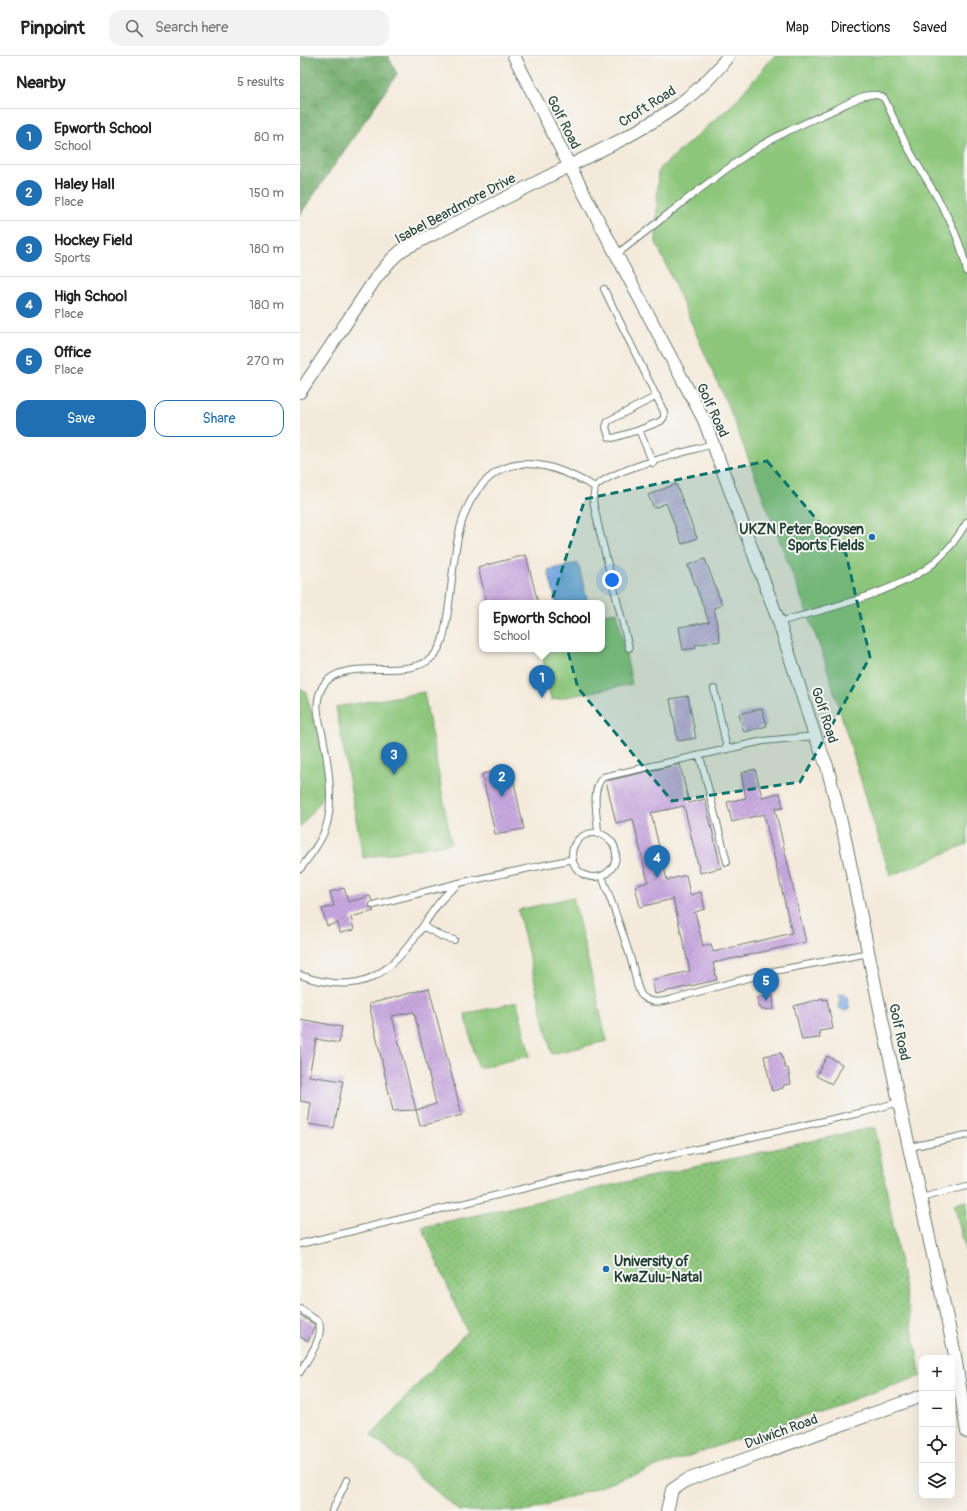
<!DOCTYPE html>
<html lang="en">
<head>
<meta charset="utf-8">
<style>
  :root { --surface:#fff; --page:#f2f2f2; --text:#222; --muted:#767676; --line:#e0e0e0; --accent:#1f6fb2 }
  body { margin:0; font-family:Pangolin,sans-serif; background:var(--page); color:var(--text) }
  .controls { position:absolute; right:12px; bottom:12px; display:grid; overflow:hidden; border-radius:8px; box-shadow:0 4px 16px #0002 }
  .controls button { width:36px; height:36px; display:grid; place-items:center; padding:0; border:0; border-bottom:1px solid var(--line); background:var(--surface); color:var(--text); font:20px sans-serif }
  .you { position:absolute; left:312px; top:524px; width:14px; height:14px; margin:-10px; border:3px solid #fff; border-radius:50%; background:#1a73e8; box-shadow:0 0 0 6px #1a73e833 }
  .badge { display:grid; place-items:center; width:26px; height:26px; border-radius:50%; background:var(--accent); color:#fff; font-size:13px; font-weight:700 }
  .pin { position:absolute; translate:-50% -33px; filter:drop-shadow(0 1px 2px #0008) }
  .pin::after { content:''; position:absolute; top:21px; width:14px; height:12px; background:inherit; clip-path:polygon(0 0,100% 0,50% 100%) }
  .popup { position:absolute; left:179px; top:544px; width:126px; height:52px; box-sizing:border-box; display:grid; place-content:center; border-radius:8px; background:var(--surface); filter:drop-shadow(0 1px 3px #0005); font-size:13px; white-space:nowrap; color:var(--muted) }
  .popup b { font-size:15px; color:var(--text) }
  .popup::after { content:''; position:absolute; left:50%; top:100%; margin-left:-8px; border:8px solid transparent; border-top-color:var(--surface) }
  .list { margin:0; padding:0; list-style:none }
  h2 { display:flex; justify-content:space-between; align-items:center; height:52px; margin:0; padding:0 16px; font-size:17px }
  h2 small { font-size:13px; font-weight:400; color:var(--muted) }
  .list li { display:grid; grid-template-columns:26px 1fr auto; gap:12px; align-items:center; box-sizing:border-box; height:56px; padding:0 16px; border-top:1px solid var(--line) }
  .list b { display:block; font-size:15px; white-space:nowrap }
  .list p { margin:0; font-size:13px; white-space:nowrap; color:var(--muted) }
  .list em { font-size:13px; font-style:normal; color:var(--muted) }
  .actions { display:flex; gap:8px; padding:12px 16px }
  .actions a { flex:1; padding:9px 0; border:1px solid var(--accent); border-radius:12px; text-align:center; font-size:14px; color:var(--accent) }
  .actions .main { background:var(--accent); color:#fff }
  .icon { flex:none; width:22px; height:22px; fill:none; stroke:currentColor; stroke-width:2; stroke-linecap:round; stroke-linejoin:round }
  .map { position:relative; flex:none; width:667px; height:1455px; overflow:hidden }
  header { display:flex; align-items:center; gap:24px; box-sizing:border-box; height:56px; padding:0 20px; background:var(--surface); border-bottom:1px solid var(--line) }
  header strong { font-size:19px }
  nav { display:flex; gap:22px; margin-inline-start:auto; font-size:14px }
  .search { width:280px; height:36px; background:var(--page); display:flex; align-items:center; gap:10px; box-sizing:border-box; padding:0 14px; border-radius:12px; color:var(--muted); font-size:15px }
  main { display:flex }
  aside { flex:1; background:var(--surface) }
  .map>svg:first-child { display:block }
</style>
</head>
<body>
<header>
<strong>Pinpoint</strong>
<div class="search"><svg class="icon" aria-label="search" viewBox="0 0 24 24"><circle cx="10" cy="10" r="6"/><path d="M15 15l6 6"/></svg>Search here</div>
<nav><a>Map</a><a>Directions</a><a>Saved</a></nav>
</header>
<main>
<aside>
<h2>Nearby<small>5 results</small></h2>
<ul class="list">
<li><span class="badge">1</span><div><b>Epworth School</b><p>School</p></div><em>80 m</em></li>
<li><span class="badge">2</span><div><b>Haley Hall</b><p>Place</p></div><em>150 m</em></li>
<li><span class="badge">3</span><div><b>Hockey Field</b><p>Sports</p></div><em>180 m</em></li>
<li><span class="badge">4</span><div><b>High School</b><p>Place</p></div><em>180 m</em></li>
<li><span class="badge">5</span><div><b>Office</b><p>Place</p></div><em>270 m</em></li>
</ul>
<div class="actions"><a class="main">Save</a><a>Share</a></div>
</aside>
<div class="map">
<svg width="667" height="1455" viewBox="0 0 667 1455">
  <defs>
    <pattern id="grass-dots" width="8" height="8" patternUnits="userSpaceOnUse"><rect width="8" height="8" fill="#8cc67a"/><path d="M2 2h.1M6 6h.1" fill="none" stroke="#72a265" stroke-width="1.8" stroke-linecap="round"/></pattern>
    <pattern id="forest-crowns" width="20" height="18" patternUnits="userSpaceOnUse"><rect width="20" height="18" fill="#71ab6a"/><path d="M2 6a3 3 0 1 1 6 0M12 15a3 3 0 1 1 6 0" fill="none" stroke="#5c8c58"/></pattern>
    <pattern id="park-crowns" width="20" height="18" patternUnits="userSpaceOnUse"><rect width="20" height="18" fill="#8cc67a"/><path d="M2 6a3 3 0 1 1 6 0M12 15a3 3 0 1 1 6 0" fill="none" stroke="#72a265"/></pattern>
    <pattern id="building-hatch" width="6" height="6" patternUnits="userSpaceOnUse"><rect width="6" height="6" fill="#c9a9e1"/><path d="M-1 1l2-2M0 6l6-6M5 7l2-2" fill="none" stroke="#a38bb7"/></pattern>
  </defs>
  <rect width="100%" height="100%" fill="#f6f6f2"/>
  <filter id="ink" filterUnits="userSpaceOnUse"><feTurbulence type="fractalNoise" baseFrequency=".025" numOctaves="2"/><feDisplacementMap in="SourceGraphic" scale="8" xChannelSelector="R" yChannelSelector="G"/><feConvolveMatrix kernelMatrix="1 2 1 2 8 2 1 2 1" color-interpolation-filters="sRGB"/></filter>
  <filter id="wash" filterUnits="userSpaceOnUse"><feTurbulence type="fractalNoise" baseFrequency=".012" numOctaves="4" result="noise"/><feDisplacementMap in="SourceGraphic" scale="16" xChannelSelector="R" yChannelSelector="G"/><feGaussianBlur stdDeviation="0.9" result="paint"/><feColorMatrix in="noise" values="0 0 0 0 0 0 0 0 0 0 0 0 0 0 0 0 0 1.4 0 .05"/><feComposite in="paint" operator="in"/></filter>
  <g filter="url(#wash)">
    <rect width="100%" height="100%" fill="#f4eadb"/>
    <path fill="url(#grass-dots)" stroke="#568257" d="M575 1071 621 1320 229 1455H159L71 1379 167 1275 122 1171Z"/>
    <path fill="url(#forest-crowns)" stroke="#48744f" d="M0 0H88L97 18 0 159Z"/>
    <path fill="url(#park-crowns)" stroke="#568257" d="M667 1145V1201L654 1148Z"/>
    <path fill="#8cc67a" stroke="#568257" d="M474 0H667V788L590 820 523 599 433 362 356 186 358 114 433 48Z
      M317 556 332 628 251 644 241 593H302V558Z
      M0 631 6 637 29 718 20 746 0 771Z
      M124 636 151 787 63 802 36 651Z
      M273 841 307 985 252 998 218 854Z
      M217 946 230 1000 178 1012 165 958Z"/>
    <path fill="#77a8e2" stroke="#4b728b" d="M278 507 288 547H256L248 514Z
      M546 938 550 953 545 955 539 952 540 945 539 939Z"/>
    <g id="blocks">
      <path fill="url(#building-hatch)" fill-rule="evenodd" d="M376 428 397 482 382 488 366 447 354 452 348 439Z
        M226 499 238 547H187L178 511Z
        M405 503 422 549 414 552 420 585 395 589 396 592 383 594 379 571 409 566 388 509Z
        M388 640 396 682 378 685 370 643Z
        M462 652 467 670 444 676 439 658Z
        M380 708 389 747 405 743 421 812 400 817 384 750 351 757 367 824 386 819 390 839 401 836 405 853 395 856 403 890 411 888 413 896 492 877 464 758 432 766 427 746 446 742 441 717 455 713 462 741 480 737 483 752 475 753 506 886 413 907 417 924 355 938 352 924 390 915 373 843 340 851 335 830 348 826 333 763 316 767 306 725Z
        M211 712 224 773 195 778 182 718Z
        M44 832 48 846 70 840 72 845 69 850 74 855 51 861 54 874 40 877 38 867 27 870 22 853 34 850 30 836Z
        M129 932 162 1059 120 1070 116 1054 93 1055 69 948ZM114 956 136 1048 116 1054 92 960Z
        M473 939 474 953 461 954V951H458V940Z
        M523 942V944L527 943 533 973 519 975 520 982 502 984 494 950Z
        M0 963 42 971 39 987 16 983 9 1020 43 1025 34 1072 8 1068 11 1047 0 1045Z
        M481 997 485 1012H488L491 1028 484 1029 483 1032 472 1035 464 1000Z
        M527 1000 542 1008 532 1028 516 1020Z
        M0 1259 15 1269 8 1285 0 1281Z"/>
    </g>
  </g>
  <g filter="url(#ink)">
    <use href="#blocks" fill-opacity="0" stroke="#6a7a6e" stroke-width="1"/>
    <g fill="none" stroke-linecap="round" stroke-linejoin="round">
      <g stroke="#6a7a6e" stroke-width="8">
        <path id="service" d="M317 198C363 163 408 124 457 92 482 76 510 65 536 53 549 47 571 32 584 42 593 60 601 80 611 97 633 136 659 171 667 216
          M304 233 364 356V361L361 365 339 374 353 407
          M339 374 313 382 309 381 306 371 308 365 357 340
          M479 566C522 554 602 535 635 506 648 495 658 481 667 466
          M329 592 299 473 293 444 295 431C312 413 386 396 413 388
          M414 633 427 693
          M400 700 427 806
          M272 799a22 22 0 1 1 44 0a22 22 0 1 1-44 0Z
          M298 778C298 761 290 734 303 721L463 685 515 680
          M0 813C10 800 21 786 26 771 34 747 28 706 23 681 20 666 14 651 20 636 34 596 104 626 130 603 141 594 144 580 146 567 156 519 149 450 194 418 225 396 266 415 295 431
          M302 820C313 851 326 883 334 915 336 923 337 935 343 941 352 948 359 946 369 944L474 915 569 897
          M73 849 159 827 273 803
          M123 870 143 881 154 884
          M0 919C61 941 89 920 123 870 133 855 141 841 156 830
          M610 1091 667 1079
          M621 1142 667 1130
          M0 1188 262 1123 564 1056 599 1046
          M0 1253 19 1266C24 1282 8 1302 0 1316
          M32 1455 47 1424"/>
      </g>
      <g stroke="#6a7a6e" stroke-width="14">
        <path id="minor" d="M214 0 269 109 404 364 479 566 515 680 527 710 544 778 599 1046 654 1294 667 1376
          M0 336 76 222 91 204 102 194 321 84C361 62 401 38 428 0
          M367 1455 372 1434 387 1424 622 1340"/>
      </g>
      <use href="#service" stroke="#fff" stroke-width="6"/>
      <use href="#minor" stroke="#fff" stroke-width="12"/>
    </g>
  </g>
  <path fill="#0f766e" fill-opacity="0.2" stroke="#0f766e" stroke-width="3" stroke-dasharray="8 5" stroke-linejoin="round" d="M467 405 546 498 570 601 500 726 372 745 278 632 253 541 285 443Z"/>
  <g fill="#1f6fb2" stroke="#f6f6f2" stroke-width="1.5">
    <circle cx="572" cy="481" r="4"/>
    <circle cx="306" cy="1213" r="4"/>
  </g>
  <g text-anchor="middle" stroke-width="4" stroke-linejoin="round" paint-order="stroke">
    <g font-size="14" fill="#1f3d34" stroke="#f6f6f2">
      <text transform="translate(347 50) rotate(-32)" y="5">Croft Road</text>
      <text transform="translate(264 66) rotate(63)" y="5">Golf Road</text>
      <text transform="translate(155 152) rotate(-28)" y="5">Isabel Beardmore Drive</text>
      <text transform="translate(413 354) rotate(65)" y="5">Golf Road</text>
      <text transform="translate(525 659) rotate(72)" y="5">Golf Road</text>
      <text transform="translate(600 976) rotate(78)" y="5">Golf Road</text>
      <text transform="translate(481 1375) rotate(-20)" y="5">Dulwich Road</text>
    </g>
    <g font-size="14" font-weight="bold" fill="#1f3d34" stroke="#f6f6f2" text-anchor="end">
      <text x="564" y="478">UKZN Peter Booysen<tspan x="564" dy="16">Sports Fields</tspan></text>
      <text x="314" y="1210" text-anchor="start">University of<tspan x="314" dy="16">KwaZulu-Natal</tspan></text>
    </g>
  </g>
</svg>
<div class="controls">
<button>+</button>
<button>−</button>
<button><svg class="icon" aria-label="locate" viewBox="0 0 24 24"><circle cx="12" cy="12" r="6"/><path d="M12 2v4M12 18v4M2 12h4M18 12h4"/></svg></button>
<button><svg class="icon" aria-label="layers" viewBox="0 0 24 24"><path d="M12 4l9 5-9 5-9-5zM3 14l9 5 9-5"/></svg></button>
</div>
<div class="you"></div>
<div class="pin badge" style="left:242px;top:642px">1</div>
<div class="popup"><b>Epworth School</b>School</div>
<div class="pin badge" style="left:202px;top:741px">2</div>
<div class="pin badge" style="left:94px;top:719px">3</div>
<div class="pin badge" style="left:357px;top:822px">4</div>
<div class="pin badge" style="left:466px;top:945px">5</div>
</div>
</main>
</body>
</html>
